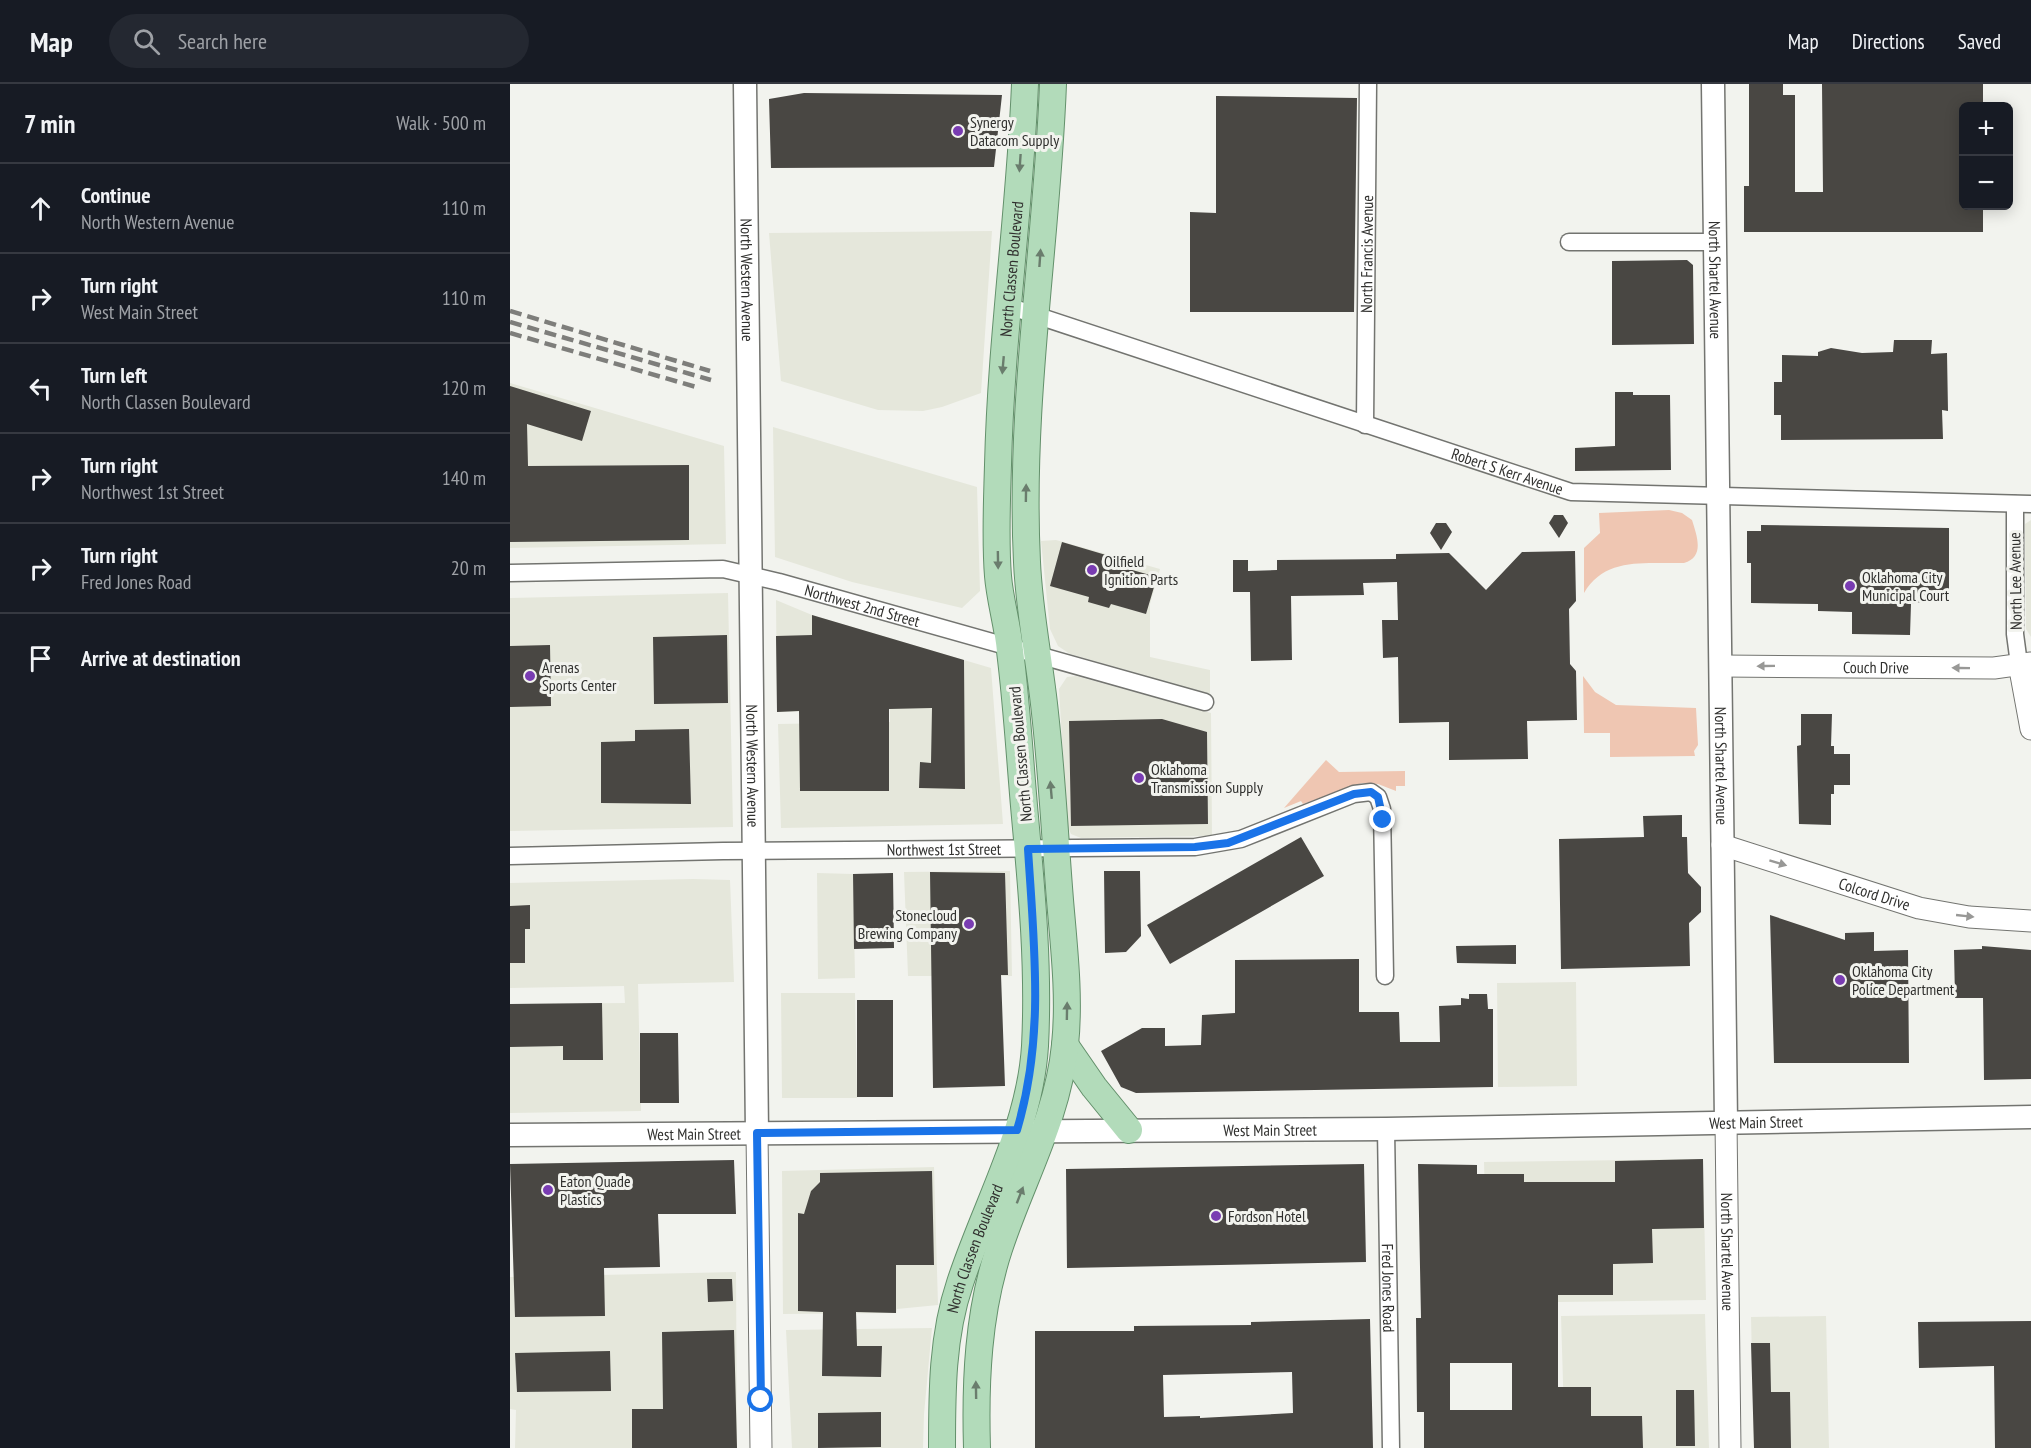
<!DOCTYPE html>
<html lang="en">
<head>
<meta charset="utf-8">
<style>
  :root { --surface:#171b24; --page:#242831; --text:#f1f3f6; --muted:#9ea1a6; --line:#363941 }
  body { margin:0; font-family:"PT Sans Narrow",sans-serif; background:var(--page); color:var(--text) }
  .controls { position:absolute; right:18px; top:18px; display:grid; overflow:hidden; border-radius:9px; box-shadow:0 3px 15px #0003 }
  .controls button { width:54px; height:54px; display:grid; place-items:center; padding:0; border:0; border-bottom:2px solid var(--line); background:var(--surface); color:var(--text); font:30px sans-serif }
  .stop { position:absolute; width:18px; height:18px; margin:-14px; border:4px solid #1a73e8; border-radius:50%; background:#fff }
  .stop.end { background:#1a73e8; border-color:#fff; box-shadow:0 2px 6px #0008 }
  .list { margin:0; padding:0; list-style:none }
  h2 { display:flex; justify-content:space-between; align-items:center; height:78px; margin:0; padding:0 24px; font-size:26px }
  h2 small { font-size:20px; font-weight:400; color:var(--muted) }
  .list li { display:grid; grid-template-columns:39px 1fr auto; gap:18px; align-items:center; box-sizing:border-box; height:90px; padding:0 24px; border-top:2px solid var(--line) }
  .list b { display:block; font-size:22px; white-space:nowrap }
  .list p { margin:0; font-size:20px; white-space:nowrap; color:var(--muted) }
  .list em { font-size:20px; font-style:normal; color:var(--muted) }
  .icon { flex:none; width:33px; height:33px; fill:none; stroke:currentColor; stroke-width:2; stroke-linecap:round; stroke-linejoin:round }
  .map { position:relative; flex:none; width:1521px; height:1364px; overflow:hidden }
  header { display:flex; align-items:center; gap:36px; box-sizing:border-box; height:84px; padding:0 30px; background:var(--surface); border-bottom:2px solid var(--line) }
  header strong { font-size:28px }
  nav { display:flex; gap:33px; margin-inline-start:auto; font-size:21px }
  .search { width:420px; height:54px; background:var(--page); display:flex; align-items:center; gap:15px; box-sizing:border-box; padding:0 21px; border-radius:33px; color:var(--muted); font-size:22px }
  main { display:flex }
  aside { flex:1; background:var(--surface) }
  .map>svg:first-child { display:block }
</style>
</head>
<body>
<header>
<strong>Map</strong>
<div class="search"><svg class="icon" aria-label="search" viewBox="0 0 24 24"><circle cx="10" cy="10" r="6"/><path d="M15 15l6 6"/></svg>Search here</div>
<nav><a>Map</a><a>Directions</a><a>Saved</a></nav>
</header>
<main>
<aside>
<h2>7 min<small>Walk · 500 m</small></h2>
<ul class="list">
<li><svg class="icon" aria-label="ahead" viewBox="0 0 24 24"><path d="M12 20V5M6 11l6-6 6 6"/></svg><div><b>Continue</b><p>North Western Avenue</p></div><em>110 m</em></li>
<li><svg class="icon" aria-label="right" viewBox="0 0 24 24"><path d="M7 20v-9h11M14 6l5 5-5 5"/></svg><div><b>Turn right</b><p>West Main Street</p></div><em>110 m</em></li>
<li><svg class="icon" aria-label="left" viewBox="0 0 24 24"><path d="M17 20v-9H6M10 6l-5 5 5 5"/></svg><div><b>Turn left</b><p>North Classen Boulevard</p></div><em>120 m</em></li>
<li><svg class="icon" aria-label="right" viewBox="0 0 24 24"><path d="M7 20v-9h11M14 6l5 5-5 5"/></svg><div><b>Turn right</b><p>Northwest 1st Street</p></div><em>140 m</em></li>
<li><svg class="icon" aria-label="right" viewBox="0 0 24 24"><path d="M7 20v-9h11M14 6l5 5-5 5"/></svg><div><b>Turn right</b><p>Fred Jones Road</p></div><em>20 m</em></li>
<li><svg class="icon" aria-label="arrive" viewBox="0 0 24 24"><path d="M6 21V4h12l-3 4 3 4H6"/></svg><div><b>Arrive at destination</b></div></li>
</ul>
</aside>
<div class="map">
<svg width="1521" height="1364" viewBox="0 0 1521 1364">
  <rect width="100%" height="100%" fill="#f2f3ee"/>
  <path fill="#e5e7db" d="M482 147 471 309 432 323 413 327 368 326 271 297 259 149Z
    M0 299 214 362 216 460 0 464Z
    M263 343 467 403 470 507 452 524 342 498 265 473Z
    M1521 436V553L1516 545 1515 440Z
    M546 456 650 485 640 520V573L700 586V610L560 570 548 562 540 545 531 457Z
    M218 509 223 743 0 747V514Z
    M266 516 302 531 481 584 493 740 271 744 268 640 380 638V625L267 628Z
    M566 592 701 629 702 752 571 754 561 750 557 741 549 605 557 593Z
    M500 787 502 892H398L394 788Z
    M307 789 343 790 345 894 308 895Z
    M183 795 220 796 224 898 128 900 131 1027 0 1029V920L115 919 114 902 0 904V799Z
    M1066 898 1067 1002 988 1003 987 899Z
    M271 909H345L347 1014H272Z
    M1193 1075 1196 1216 978 1219 974 1078Z
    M424 1083 428 1221 387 1225 386 1229 273 1230 272 1087Z
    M226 1188 227 1364H5L6 1326 0 1325V1193Z
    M1195 1230 1199 1364H1055L1051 1232Z
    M1316 1232 1319 1364H1244L1241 1233Z
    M422 1244 414 1330 413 1364H282L276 1246Z"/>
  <path fill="#efc6b2" d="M1159 426 1172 429 1182 436C1187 452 1195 473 1174 479 1137 480 1095 472 1074 509V464L1090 449 1089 429Z
    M1073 592 1085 608 1106 621 1186 624 1188 661 1184 667 1185 672 1100 673V649H1074Z
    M816 676 829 688 895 687V702H886V707L868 700 852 699 793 720 791 717 774 724Z"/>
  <path fill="#494743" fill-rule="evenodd" d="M1239 0H1273V11H1285V108H1313L1312 0H1473V22H1454V122H1473V148H1234V102H1239Z
    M294 9 492 11 484 83 261 84 259 15Z
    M706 12 847 14 844 228H680V128L706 129Z
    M1177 176 1183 181 1184 260 1102 261V177Z
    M1384 256H1422L1421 270 1437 269 1438 327 1432 326 1433 355 1271 356V331H1264V298H1272V271L1308 272V268L1321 264 1352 269 1383 268Z
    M0 302 81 327 72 357 17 340 18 382 179 381V456L0 458Z
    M1105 308H1123V311H1160L1161 386 1065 387V364L1105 362Z
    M1044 431H1053L1058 439 1049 454 1039 439Z
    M926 439H936L942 448 931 466 920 449Z
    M1251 441 1439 444V512L1401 520 1400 551 1342 550V528L1308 527V520L1241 519V479H1237V447H1251Z
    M552 458 596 471 594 478 647 493 636 530 601 520 599 524 578 518 579 513 540 502Z
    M1065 467 1066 517 1059 525 1060 580 1066 587 1067 636 1017 637 1018 675 939 676V638L889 639 888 573 873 574 872 536H888L887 498 853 499 854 511 781 512 782 576 741 577 740 508H723V476H738V487L767 486V476L886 475V470L939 469 976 506 1012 468Z
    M302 531 454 576 455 705 409 704 410 678 421 679 422 624 379 625V707H290L289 627 267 628 266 552 302 551Z
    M217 551 218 619 144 620 143 553Z
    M40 561 41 622 0 623V562Z
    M1291 630H1322L1321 662H1324V670H1340V701H1324V710H1321V741L1289 740 1287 662 1291 661Z
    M652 635 697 648 698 740 561 742 559 637Z
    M179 645 181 720 91 719V658L125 657V646Z
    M1172 731V753H1177L1178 789 1191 803V828L1179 839 1180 882 1051 885 1049 755 1134 753 1133 732Z
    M791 753 814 792 660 880 637 841Z
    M594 787H630L631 852 616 868 595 869Z
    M420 788 495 789 498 891H491L495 1002 423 1004Z
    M383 789 384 864 344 865 343 790Z
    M20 821V845H15V879H0V822Z
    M1260 831 1335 856V849L1364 848V867L1398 866 1399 979H1264Z
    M1006 861V880L947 879 946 862Z
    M1472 862 1521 866V995L1474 996 1473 914H1445L1444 866 1472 865Z
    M849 875V928H889L890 958H930L929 922 951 921V914L959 915V910H977L978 925H983V1003L626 1009 611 1003 591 967 632 944H655V962L691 961 692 931 725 929V876Z
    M347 916H383V1013H347Z
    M92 919 93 976H53V962L0 963V920Z
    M130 949H168L169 1019H130Z
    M1193 1075 1194 1144 1142 1145 1143 1179 1103 1180V1211H1048V1303H1081V1332H1132L1133 1364H914V1328H907L906 1234H911L908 1080 967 1081V1090H1014V1098H1105V1077ZM940 1279H1002V1326H940Z
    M224 1076 226 1130H148L150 1183 94 1184 95 1232 5 1233 0 1080Z
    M854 1080 856 1178 557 1184 556 1085Z
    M422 1087 424 1181H386V1229L346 1228 347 1262H372L371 1293 312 1292 313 1228 288 1227V1129L294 1130 301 1107 310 1098V1089Z
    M197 1195H222L223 1217 198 1218Z
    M860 1235 863 1364H525V1247H624V1242L741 1241V1238ZM782 1288 783 1329 690 1334V1332L654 1333 653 1291Z
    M1521 1237V1364H1485L1484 1282 1409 1284 1408 1238Z
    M224 1246 227 1364H122V1325H153L152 1248Z
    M1241 1259H1260L1261 1308H1280L1281 1364H1244Z
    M100 1267 101 1307 7 1308 5 1269Z
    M1166 1306H1184L1185 1362H1166Z
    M371 1328V1363L308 1364V1329Z"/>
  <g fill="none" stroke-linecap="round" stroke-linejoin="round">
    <g stroke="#737470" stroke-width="19">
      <g id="minor">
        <path d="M1059 158H1206"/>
        <path id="s1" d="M498 222 1061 408 1521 420"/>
        <path id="s2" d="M855 341 858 0"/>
        <path d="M1505 420V550L1509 580"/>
        <path id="s3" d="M0 489 213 485 269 498 695 618"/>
        <path id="s4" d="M0 772 213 767 685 763 731 755 844 710 861 708 868 713 872 725 875 892"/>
        <path id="s5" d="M876 1045 881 1364"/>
      </g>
    </g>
    <g stroke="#737470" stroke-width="23">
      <g id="tertiary">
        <path d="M1509 580 1521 645"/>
        <path id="s6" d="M1212 582 1484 584 1521 579"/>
        <path id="s7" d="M1212 761 1409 824 1459 833 1521 837"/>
        <path id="s8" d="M1216 1038 1220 1364"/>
        <path d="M247 1049 251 1364"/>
      </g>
    </g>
    <g stroke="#737470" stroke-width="25">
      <g id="secondary">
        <path id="s9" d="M235 0 247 1049"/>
        <path id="s10" d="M1203 0 1216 1038"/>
        <path id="s11" d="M0 1051 876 1045 1521 1033"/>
      </g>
    </g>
    <g stroke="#63906b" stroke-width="28">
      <g id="primary">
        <path d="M555 961 584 1003 619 1046"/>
        <path id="s12" d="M432 1364C432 1309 432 1252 450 1199 475 1122 520 1045 525 962 529 885 522 809 515 733 510 678 507 622 500 567 498 542 490 517 488 492 485 455 487 418 488 381 491 253 510 127 515 0"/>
        <path d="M467 1364C465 1297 468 1229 489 1165 511 1097 548 1034 555 961 560 913 554 864 550 816 545 754 542 691 535 629 530 579 519 528 517 478 509 318 537 159 543 0"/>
      </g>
    </g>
    <use href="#minor" stroke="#fff" stroke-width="16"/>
    <use href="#tertiary" stroke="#fff" stroke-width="21"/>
    <use href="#secondary" stroke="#fff" stroke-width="22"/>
    <use href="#primary" stroke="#b2dbba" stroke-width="26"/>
    <path stroke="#7e7e7b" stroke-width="4.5" stroke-dasharray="12 6" stroke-linecap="butt" d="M0 227 200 287
      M0 238 201 296
      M0 249 186 303"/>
  </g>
  <defs><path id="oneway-solid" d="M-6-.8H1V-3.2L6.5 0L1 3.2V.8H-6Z" transform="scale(1.5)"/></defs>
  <g fill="#6a7d6d">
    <use href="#oneway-solid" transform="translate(510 79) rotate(94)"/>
    <use href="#oneway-solid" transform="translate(530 174) rotate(-86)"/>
    <use href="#oneway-solid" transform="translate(493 281) rotate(95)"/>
    <use href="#oneway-solid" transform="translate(516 409) rotate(-89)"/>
    <use href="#oneway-solid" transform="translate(488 476) rotate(89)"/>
    <use href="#oneway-solid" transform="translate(541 706) rotate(-95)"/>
    <use href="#oneway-solid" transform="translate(557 927) rotate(-89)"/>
    <use href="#oneway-solid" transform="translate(510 1111) rotate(-69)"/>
    <use href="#oneway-solid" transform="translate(466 1306) rotate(-91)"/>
  </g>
  <g fill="#989896">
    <use href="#oneway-solid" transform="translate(1256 582) rotate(179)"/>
    <use href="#oneway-solid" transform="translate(1451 584) rotate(-179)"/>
    <use href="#oneway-solid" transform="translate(1268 779) rotate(17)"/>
    <use href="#oneway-solid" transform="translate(1455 832) rotate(6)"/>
  </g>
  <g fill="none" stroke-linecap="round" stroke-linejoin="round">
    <path stroke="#1a73e8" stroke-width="8" d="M251 1316 247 1049 507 1046C535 952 524 862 518 765L685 763 718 759 844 710 861 708 868 713 873 736"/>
  </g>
  <g fill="#793cb2" stroke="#f2f3ee" stroke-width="2">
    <circle cx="448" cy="47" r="6"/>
    <circle cx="582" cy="486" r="6"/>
    <circle cx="1340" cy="502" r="6"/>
    <circle cx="20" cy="592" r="6"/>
    <circle cx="629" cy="694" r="6"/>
    <circle cx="459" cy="840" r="6"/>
    <circle cx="1330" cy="896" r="6"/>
    <circle cx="38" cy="1106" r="6"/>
    <circle cx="706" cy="1132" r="6"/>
  </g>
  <g text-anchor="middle" stroke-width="6" stroke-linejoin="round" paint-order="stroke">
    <g font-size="16" fill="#30302e" stroke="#f2f3ee" text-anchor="start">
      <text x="460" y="44">Synergy<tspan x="460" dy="18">Datacom Supply</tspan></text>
      <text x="594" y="483">Oilfield<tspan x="594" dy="18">Ignition Parts</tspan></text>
      <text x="1352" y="499">Oklahoma City<tspan x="1352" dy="18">Municipal Court</tspan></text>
      <text x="32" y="589">Arenas<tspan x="32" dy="18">Sports Center</tspan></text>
      <text x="641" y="691">Oklahoma<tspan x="641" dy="18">Transmission Supply</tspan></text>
      <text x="447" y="837" text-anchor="end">Stonecloud<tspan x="447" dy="18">Brewing Company</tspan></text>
      <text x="1342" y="893">Oklahoma City<tspan x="1342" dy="18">Police Department</tspan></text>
      <text x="50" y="1103">Eaton Quade<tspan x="50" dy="18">Plastics</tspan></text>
      <text x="718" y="1138">Fordson Hotel</text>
    </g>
    <g font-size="16" fill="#30302e" stroke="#f2f3ee">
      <text dy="6" stroke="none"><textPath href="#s2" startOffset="171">North Francis Avenue</textPath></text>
      <text dy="6" stroke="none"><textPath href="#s12" startOffset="1196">North Classen Boulevard</textPath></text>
      <text dy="6" stroke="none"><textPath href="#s9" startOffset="196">North Western Avenue</textPath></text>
      <text dy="6" stroke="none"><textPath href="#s10" startOffset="196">North Shartel Avenue</textPath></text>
      <text dy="6" stroke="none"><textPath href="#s1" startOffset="526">Robert S Kerr Avenue</textPath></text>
      <text transform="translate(1505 497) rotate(-91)" y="6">North Lee Avenue</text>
      <text dy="6" stroke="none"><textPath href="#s3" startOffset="357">Northwest 2nd Street</textPath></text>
      <text dy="6" stroke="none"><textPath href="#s6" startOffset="154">Couch Drive</textPath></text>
      <text transform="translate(510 670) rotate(-95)" y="6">North Classen Boulevard</text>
      <text dy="6" stroke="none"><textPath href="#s9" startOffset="682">North Western Avenue</textPath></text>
      <text dy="6" stroke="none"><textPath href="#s10" startOffset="682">North Shartel Avenue</textPath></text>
      <text dy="6" stroke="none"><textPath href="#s4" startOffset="434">Northwest 1st Street</textPath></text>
      <text dy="6" stroke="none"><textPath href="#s7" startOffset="160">Colcord Drive</textPath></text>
      <text dy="6" stroke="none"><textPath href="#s11" startOffset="1246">West Main Street</textPath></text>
      <text dy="6" stroke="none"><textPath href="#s11" startOffset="760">West Main Street</textPath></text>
      <text dy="6" stroke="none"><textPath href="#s11" startOffset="184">West Main Street</textPath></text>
      <text dy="6" stroke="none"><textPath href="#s12" startOffset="204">North Classen Boulevard</textPath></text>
      <text dy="6" stroke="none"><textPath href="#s8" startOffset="130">North Shartel Avenue</textPath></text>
      <text dy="6" stroke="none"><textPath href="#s5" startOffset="159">Fred Jones Road</textPath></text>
    </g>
  </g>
</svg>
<div class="controls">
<button>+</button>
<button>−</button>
</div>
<div class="stop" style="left:251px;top:1316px"></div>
<div class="stop end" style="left:873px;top:736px"></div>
</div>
</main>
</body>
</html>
